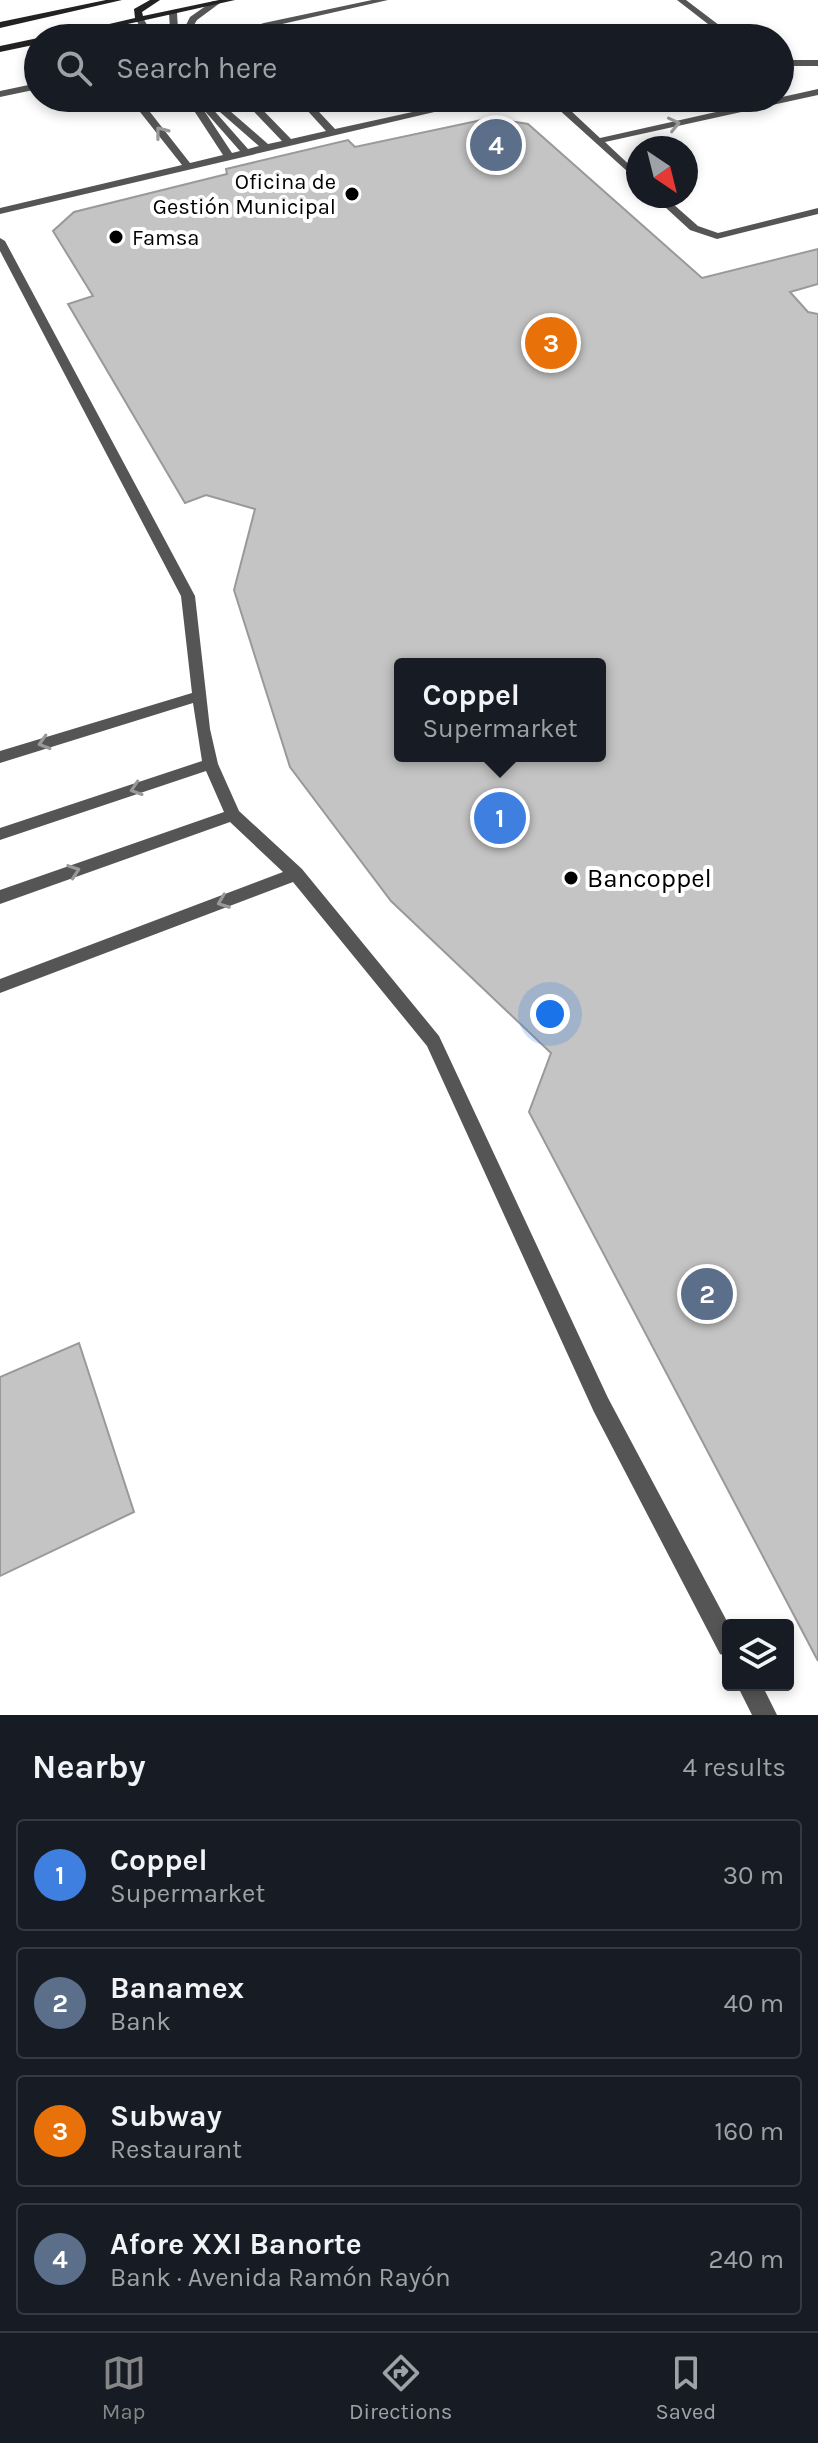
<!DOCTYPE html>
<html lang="en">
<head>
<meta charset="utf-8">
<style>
  :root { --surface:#171b24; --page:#242831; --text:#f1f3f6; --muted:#9ea1a6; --line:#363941; --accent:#858687 }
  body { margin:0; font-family:Karla,sans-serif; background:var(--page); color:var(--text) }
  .controls { position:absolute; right:24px; bottom:24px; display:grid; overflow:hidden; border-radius:8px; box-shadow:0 4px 12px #0003 }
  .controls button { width:72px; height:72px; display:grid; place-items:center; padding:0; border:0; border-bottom:2px solid var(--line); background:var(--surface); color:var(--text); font:40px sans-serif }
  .compass { position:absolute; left:626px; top:136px; width:72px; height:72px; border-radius:50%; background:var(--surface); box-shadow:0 4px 12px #0003; rotate:145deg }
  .you { position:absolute; left:550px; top:1014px; width:28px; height:28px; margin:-20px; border:6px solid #fff; border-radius:50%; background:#1a73e8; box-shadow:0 0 0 12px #1a73e833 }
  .badge { display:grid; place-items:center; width:52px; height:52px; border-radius:50%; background:var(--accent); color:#fff; font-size:26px; font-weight:700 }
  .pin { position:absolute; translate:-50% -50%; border:4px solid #fff; box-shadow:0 2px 8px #0006 }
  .popup { position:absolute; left:394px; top:658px; width:212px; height:104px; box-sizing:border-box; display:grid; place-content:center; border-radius:8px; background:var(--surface); filter:drop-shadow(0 2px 6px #0005); font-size:26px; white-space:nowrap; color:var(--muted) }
  .popup b { font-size:30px; color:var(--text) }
  .popup::after { content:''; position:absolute; left:50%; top:100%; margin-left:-16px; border:16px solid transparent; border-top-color:var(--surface) }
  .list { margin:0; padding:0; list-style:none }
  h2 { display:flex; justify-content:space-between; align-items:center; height:104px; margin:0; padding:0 32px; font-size:34px }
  h2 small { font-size:26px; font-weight:400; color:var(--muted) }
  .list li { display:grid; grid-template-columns:52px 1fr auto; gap:24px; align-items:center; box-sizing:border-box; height:112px; margin:0 16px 16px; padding:0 16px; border:2px solid var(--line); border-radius:8px }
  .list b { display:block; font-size:30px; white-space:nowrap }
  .list p { margin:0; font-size:26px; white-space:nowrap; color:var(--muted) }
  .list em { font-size:26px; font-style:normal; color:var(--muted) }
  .icon { flex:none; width:44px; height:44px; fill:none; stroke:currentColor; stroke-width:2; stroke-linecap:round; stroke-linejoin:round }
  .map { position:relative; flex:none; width:818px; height:1715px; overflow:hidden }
  .search { position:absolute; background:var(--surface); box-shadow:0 4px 12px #0003; left:24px; right:24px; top:24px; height:88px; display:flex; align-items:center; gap:20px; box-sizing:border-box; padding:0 28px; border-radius:44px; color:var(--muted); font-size:30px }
  .sheet { height:616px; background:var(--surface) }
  nav { display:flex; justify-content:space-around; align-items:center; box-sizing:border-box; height:112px; border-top:2px solid var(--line); background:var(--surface); font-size:22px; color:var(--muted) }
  nav a { display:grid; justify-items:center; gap:4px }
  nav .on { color:var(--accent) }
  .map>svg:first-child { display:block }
</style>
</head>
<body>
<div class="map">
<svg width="818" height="1715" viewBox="0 0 818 1715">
  <rect width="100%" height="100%" fill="#fff"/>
  <path fill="#c4c4c4" stroke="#999" stroke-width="2" fill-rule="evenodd" d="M491 118 528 124 702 278 818 249V284L790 292 808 312 818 314V1661L529 1112 551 1053 391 901 290 767 234 590 255 509 206 495 185 503 68 304 93 296 53 231 74 212 227 174 226 169 348 140 355 147ZM400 664H600V756H400Z
    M79 1343 134 1512 0 1576V1377Z"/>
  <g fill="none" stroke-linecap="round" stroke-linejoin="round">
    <path fill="#555" fill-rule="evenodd" d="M372 0H388L269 27 258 31 254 38H246L252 27 264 23Z
      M677 0H686L736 38H726Z
      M213 1 220 3 197 20 194 25 198 38H190L186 25 190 17Z
      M173 10 177 13 178 29 184 38H176L170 29 169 13Z
      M140 17 143 18 155 38H147L136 20Z
      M93 27 131 36 132 38H116L90 32 89 30Z
      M780 60H818V66H780Z
      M38 83V89L0 97V91Z
      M818 89V95L605 142 638 173V181L546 98H556L565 106 599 98H617L570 110 600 138Z
      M129 98H139L190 163 223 155 189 103 195 100 193 98H203L248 149 259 146 204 98H215L268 144 282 141 241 98H251L291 139 326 131 296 98H306L335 129 476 98H494L0 214V208L182 165ZM203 109 240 151 232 153Z
      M653 196H664L698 226 718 233 818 208V214L717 239 690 230Z
      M0 238 5 241 195 596 210 729 218 764 239 811 302 869 439 1036 608 1398 729 1625 728 1657 720 1654 594 1412 427 1046 293 882 0 993V979L283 872 230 822 0 904V890L224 812 206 771 0 840V828L202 761 193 703 0 763V751L192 693 181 596 0 251Z
      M737 1685H762L777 1715H752Z"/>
    <path fill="#222" fill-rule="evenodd" d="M106 0H122L0 28V22Z
      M150 0H160L142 12 143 16 219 0H235L65 38H49L135 18 134 9Z
      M38 38V44L0 52V46Z"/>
  </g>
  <defs><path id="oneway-chevron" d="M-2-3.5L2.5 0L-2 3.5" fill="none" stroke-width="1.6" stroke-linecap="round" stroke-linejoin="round" transform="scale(2)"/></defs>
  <g stroke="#999">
    <use href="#oneway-chevron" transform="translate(674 124) rotate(-13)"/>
    <use href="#oneway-chevron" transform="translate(161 132) rotate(-128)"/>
    <use href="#oneway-chevron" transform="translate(44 743) rotate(163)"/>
    <use href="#oneway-chevron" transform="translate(136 789) rotate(162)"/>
    <use href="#oneway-chevron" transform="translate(74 871) rotate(-19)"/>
    <use href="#oneway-chevron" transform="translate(223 902) rotate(159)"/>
  </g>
  <g fill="#000" stroke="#fff" stroke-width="3">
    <circle cx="352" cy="194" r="8"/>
    <circle cx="116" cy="237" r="8"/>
    <circle cx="571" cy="878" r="8"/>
  </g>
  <g text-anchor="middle" stroke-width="8" stroke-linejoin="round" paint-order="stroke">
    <g font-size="22" fill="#000" stroke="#fff" text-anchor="end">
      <text x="336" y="189">Oficina de<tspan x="336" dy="25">Gestión Municipal</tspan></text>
      <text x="132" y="245" text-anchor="start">Famsa</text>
    </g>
    <g font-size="26" fill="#000" stroke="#fff" text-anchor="start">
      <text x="587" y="887">Bancoppel</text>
    </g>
  </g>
</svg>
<div class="controls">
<button><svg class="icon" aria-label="layers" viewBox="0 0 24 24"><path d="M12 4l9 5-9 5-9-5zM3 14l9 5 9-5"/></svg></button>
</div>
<svg class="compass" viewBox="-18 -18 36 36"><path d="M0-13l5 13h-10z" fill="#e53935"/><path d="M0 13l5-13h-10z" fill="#9ea1a6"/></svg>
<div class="you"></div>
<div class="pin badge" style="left:500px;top:818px;background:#3f7fe0">1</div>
<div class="popup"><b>Coppel</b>Supermarket</div>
<div class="pin badge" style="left:707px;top:1294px;background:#5c6f8a">2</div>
<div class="pin badge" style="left:551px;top:343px;background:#e8710a">3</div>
<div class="pin badge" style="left:496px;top:145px;background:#5c6f8a">4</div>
<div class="search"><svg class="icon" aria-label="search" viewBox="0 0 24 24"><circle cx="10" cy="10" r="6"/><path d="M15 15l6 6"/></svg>Search here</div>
</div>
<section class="sheet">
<h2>Nearby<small>4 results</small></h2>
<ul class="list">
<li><span class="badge" style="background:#3f7fe0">1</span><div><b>Coppel</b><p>Supermarket</p></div><em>30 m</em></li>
<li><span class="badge" style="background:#5c6f8a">2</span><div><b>Banamex</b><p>Bank</p></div><em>40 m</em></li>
<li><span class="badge" style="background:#e8710a">3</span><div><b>Subway</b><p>Restaurant</p></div><em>160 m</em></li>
<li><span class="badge" style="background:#5c6f8a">4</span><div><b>Afore XXI Banorte</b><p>Bank · Avenida Ramón Rayón</p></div><em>240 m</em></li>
</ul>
</section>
<nav>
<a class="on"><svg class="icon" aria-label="map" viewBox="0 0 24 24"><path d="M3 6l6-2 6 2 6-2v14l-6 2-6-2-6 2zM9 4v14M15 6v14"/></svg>Map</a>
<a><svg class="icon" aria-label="directions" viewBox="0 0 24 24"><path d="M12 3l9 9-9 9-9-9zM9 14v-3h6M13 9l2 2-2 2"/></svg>Directions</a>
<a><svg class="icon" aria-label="saved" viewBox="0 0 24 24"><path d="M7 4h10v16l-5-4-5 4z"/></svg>Saved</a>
</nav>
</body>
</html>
